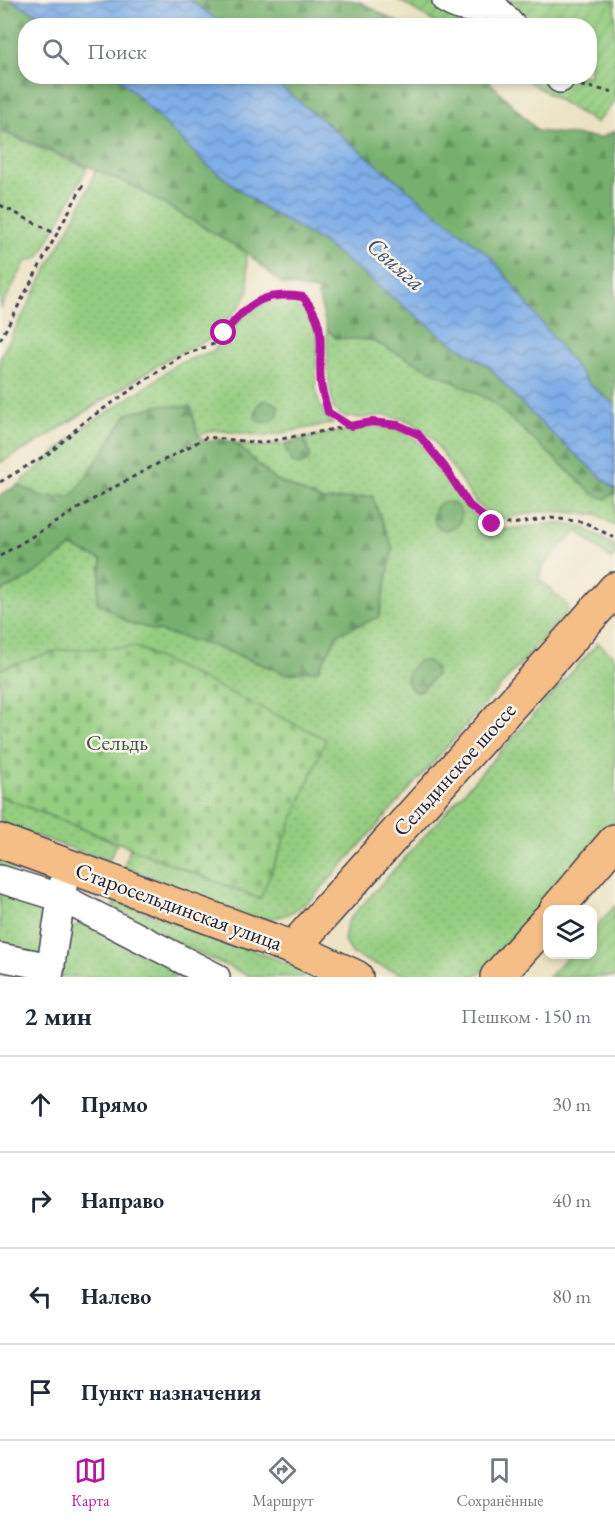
<!DOCTYPE html>
<html lang="ru">
<head>
<meta charset="utf-8">
<style>
  :root { --surface:#fff; --page:#f2f2f3; --text:#1f2937; --muted:#747a83; --line:#e0e1e3; --accent:#b5179e }
  body { margin:0; font-family:"EB Garamond",serif; background:var(--page); color:var(--text) }
  .controls { position:absolute; right:18px; bottom:18px; display:grid; overflow:hidden; border-radius:12px; box-shadow:0 3px 9px #0003 }
  .controls button { width:54px; height:54px; display:grid; place-items:center; padding:0; border:0; border-bottom:2px solid var(--line); background:var(--surface); color:var(--text); font:30px sans-serif }
  .stop { position:absolute; width:18px; height:18px; margin:-14px; border:4px solid #b5179e; border-radius:50%; background:#fff }
  .stop.end { background:#b5179e; border-color:#fff; box-shadow:0 2px 6px #0008 }
  .list { margin:0; padding:0; list-style:none }
  h2 { display:flex; justify-content:space-between; align-items:center; height:78px; margin:0; padding:0 24px; font-size:26px }
  h2 small { font-size:20px; font-weight:400; color:var(--muted) }
  .list li { display:grid; grid-template-columns:39px 1fr auto; gap:18px; align-items:center; box-sizing:border-box; height:96px; padding:0 24px; border-top:2px solid var(--line) }
  .list b { display:block; font-size:22px; white-space:nowrap }
  .list em { font-size:20px; font-style:normal; color:var(--muted) }
  .icon { flex:none; width:33px; height:33px; fill:none; stroke:currentColor; stroke-width:2; stroke-linecap:round; stroke-linejoin:round }
  .map { position:relative; flex:none; width:615px; height:977px; overflow:hidden }
  .search { position:absolute; background:var(--surface); box-shadow:0 3px 9px #0003; left:18px; right:18px; top:18px; height:66px; display:flex; align-items:center; gap:15px; box-sizing:border-box; padding:0 21px; border-radius:24px; color:var(--muted); font-size:22px }
  .sheet { height:462px; background:var(--surface) }
  nav { display:flex; justify-content:space-around; align-items:center; box-sizing:border-box; height:84px; border-top:2px solid var(--line); background:var(--surface); font-size:16px; color:var(--muted) }
  nav a { display:grid; justify-items:center; gap:3px }
  nav .on { color:var(--accent) }
  .map>svg:first-child { display:block }
</style>
</head>
<body>
<div class="map">
<svg width="615" height="977" viewBox="0 0 615 977">
  <defs>
    <pattern id="grass-dots" width="8" height="8" patternUnits="userSpaceOnUse" patternTransform="scale(1.5)"><rect width="8" height="8" fill="#94cd80"/><path d="M2 2h.1M6 6h.1" fill="none" stroke="#7fb070" stroke-width="1.8" stroke-linecap="round"/></pattern>
    <pattern id="forest-firs" width="22" height="20" patternUnits="userSpaceOnUse" patternTransform="scale(1.5)"><rect width="22" height="20" fill="#77b06e"/><path d="M5 1l3.5 6h-7zM16 11l3.5 6h-7z" fill="#618f5c"/></pattern>
    <pattern id="cemetery-stones" width="16" height="16" patternUnits="userSpaceOnUse" patternTransform="scale(1.5)"><rect width="16" height="16" fill="#94cd80"/><path d="M2 7V4a2 2 0 0 1 4 0v3zM10 15v-3a2 2 0 0 1 4 0v3z" fill="#7fb070"/></pattern>
    <pattern id="garden-furrows" width="10" height="10" patternUnits="userSpaceOnUse" patternTransform="scale(1.5)"><rect width="10" height="10" fill="#94cd80"/><path d="M-1 1l2-2M0 10L10 0M9 11l2-2" fill="none" stroke="#7fb070"/></pattern>
    <pattern id="water-waves" width="16" height="10" patternUnits="userSpaceOnUse" patternTransform="scale(1.5)"><rect width="16" height="10" fill="#7eade8"/><path d="M0 5q4-4 8 0t8 0" fill="none" stroke="#678cbd"/></pattern>
  </defs>
  <rect width="100%" height="100%" fill="#f7f3e8"/>
  <filter id="ink" filterUnits="userSpaceOnUse"><feTurbulence type="fractalNoise" baseFrequency=".0167" numOctaves="2"/><feDisplacementMap in="SourceGraphic" scale="12" xChannelSelector="R" yChannelSelector="G"/><feConvolveMatrix kernelMatrix="1 2 1 2 8 2 1 2 1" color-interpolation-filters="sRGB"/></filter>
  <filter id="wash" filterUnits="userSpaceOnUse"><feTurbulence type="fractalNoise" baseFrequency=".008" numOctaves="4" result="noise"/><feDisplacementMap in="SourceGraphic" scale="24" xChannelSelector="R" yChannelSelector="G"/><feGaussianBlur stdDeviation="1.35" result="paint"/><feColorMatrix in="noise" values="0 0 0 0 0 0 0 0 0 0 0 0 0 0 0 0 0 1.4 0 .05"/><feComposite in="paint" operator="in"/></filter>
  <g filter="url(#wash)">
    <rect width="100%" height="100%" fill="#ece2c2"/>
    <path fill="url(#grass-dots)" stroke="#5b785e" stroke-width="1.5" d="M0 131 87 168 39 258 26 261 0 310Z
      M96 170 133 186 246 252 249 291 242 303 212 338 172 356 38 442 0 463V358L82 203Z
      M281 299 299 300C305 306 313 314 315 323 324 356 302 397 333 423L266 436 213 430 198 436 191 407 99 458 72 496 44 497 18 485 83 428 149 385 177 364 213 351 245 314 261 305Z
      M327 329 336 338 371 340 490 400 595 495H612L615 491V526L597 514 543 511 505 518 493 516 476 503 432 438 412 422 385 415 361 418 342 416 333 408 328 371Z
      M372 425 397 429 416 439 436 463 468 509 485 525 501 530 555 523 581 526 615 546V555L611 559 578 531 575 533C563 545 540 562 539 579L568 606V610L314 897C293 913 283 920 255 919L124 867 130 848 260 899 0 669V592L25 580 72 547 102 560 97 602 286 674 318 670 339 633 379 617 373 496 323 501 274 479 235 443 259 447 287 443 285 448 304 463 310 455 307 445 302 439Z
      M598 643 615 657V822L490 966 474 977H411L369 962 353 954 344 941 347 922Z
      M0 796 117 843 109 861 0 824Z
      M0 857 31 868 27 873 0 868Z
      M0 888 38 902 48 914 44 962 0 952Z
      M118 902 326 977H252L202 955 114 910V904Z
      M78 925H87L199 977H60L69 930Z"/>
    <path fill="url(#forest-firs)" stroke="#4c6954" stroke-width="1.5" d="M0 0H10L59 25 26 26V76H118L123 80 206 164 264 208 321 241 446 339 488 366 527 409 558 439 615 489 612 495 605 499 595 495 490 400 371 340 336 338 327 329 317 291 282 284 246 252 134 186 0 129Z
      M190 0H350L362 3 403 25H224Z
      M269 77H485L538 131 600 138 615 131V405L589 384Z
      M262 401H270L279 406 278 415 272 422H260L255 417 258 405Z
      M161 405 191 407 198 436 206 442 222 439 235 443 274 479 323 501 372 496 393 548 379 617 339 633 318 670 286 674 223 649 129 623 97 602 102 560 72 547 25 580 0 592V495L18 485 44 497 72 496 99 458 127 414Z
      M298 438 305 442 310 455 308 461 299 465 292 462 285 448 287 443Z
      M433 516a14 14 0 1 1 28 0a14 14 0 1 1-28 0Z
      M418 661H427L436 668V675L422 690 415 691C400 683 407 671 418 661Z"/>
    <path fill="url(#cemetery-stones)" stroke="#5b785e" stroke-width="1.5" d="M136 647 326 739 260 899 0 796V669L59 650Z"/>
    <path fill="url(#garden-furrows)" stroke="#5b785e" stroke-width="1.5" d="M399 0H615V101L596 123 521 77 590 76V26L439 25Z
      M615 906V977H548L569 955 592 954 593 930Z"/>
    <path fill="url(#water-waves)" stroke="#506892" stroke-width="1.5" d="M10 0H190L224 25H60Z
      M118 77H269L491 257 589 384 615 405V489L558 439 527 409 488 366 446 339 321 241 264 208 206 164Z"/>
  </g>
  <g filter="url(#ink)">
    <g fill="none" stroke-linecap="round" stroke-linejoin="round">
      <g stroke="#403f4f" stroke-width="30">
        <path id="minor" d="M446 0C463 10 474 10 492 4
          M491 0 492 4 512 26
          M558 76 560 79
          M0 879 62 898 216 977
          M0 957 51 967
          M49 977 64 880"/>
      </g>
      <g stroke="#403f4f" stroke-width="36">
        <path id="major" d="M0 841 293 948 356 977
          M556 910 615 841
          M293 948 615 589
          M497 977 548 920"/>
      </g>
      <path stroke="#403f4f" stroke-width="3" stroke-dasharray="4.5 4.5" stroke-linecap="butt" d="M581 86 615 92
        M0 205 56 234
        M0 340 83 185
        M0 482 51 452 84 422 181 356 214 344 242 311 260 300 282 294 303 297C330 328 317 348 321 384 322 393 326 403 328 412L350 426
        M0 556 107 491 207 437 260 443 372 422 398 425 418 434 444 466 469 505 492 523 511 524 551 518 584 522 615 538"/>
      <use href="#minor" stroke="#fff" stroke-width="27"/>
      <use href="#major" stroke="#f6be87" stroke-width="33"/>
    </g>
  </g>
  <g fill="none" stroke-linecap="round" stroke-linejoin="round" filter="url(#ink)">
    <path stroke="#b5179e" stroke-width="8" d="M224 333C249 303 263 291 303 297 330 328 317 348 321 384 322 393 326 403 328 412L350 426 372 422 398 425 418 434 444 466 469 505 492 524"/>
  </g>
  <g text-anchor="middle" stroke-width="5" stroke-linejoin="round" paint-order="stroke">
    <g font-size="22" fill="#445550" stroke="#f7f3e8">
      <text x="117" y="750">Сельдь</text>
    </g>
    <g font-size="22" fill="#22223b" stroke="#f7f3e8">
      <text transform="translate(454 769) rotate(-48)" y="8">Сельдинское шоссе</text>
      <text transform="translate(179 906) rotate(20)" y="8">Старосельдинская улица</text>
    </g>
    <g font-size="24" font-style="italic" fill="#425378" stroke="#f7f3e8">
      <text transform="translate(396 264) rotate(41)" y="8">Свияга</text>
    </g>
  </g>
</svg>
<div class="controls">
<button><svg class="icon" aria-label="layers" viewBox="0 0 24 24"><path d="M12 4l9 5-9 5-9-5zM3 14l9 5 9-5"/></svg></button>
</div>
<div class="stop" style="left:224px;top:333px"></div>
<div class="stop end" style="left:492px;top:524px"></div>
<div class="search"><svg class="icon" aria-label="search" viewBox="0 0 24 24"><circle cx="10" cy="10" r="6"/><path d="M15 15l6 6"/></svg>Поиск</div>
</div>
<section class="sheet">
<h2>2 мин<small>Пешком · 150 m</small></h2>
<ul class="list">
<li><svg class="icon" aria-label="ahead" viewBox="0 0 24 24"><path d="M12 20V5M6 11l6-6 6 6"/></svg><div><b>Прямо</b></div><em>30 m</em></li>
<li><svg class="icon" aria-label="right" viewBox="0 0 24 24"><path d="M7 20v-9h11M14 6l5 5-5 5"/></svg><div><b>Направо</b></div><em>40 m</em></li>
<li><svg class="icon" aria-label="left" viewBox="0 0 24 24"><path d="M17 20v-9H6M10 6l-5 5 5 5"/></svg><div><b>Налево</b></div><em>80 m</em></li>
<li><svg class="icon" aria-label="arrive" viewBox="0 0 24 24"><path d="M6 21V4h12l-3 4 3 4H6"/></svg><div><b>Пункт назначения</b></div></li>
</ul>
</section>
<nav>
<a class="on"><svg class="icon" aria-label="map" viewBox="0 0 24 24"><path d="M3 6l6-2 6 2 6-2v14l-6 2-6-2-6 2zM9 4v14M15 6v14"/></svg>Карта</a>
<a><svg class="icon" aria-label="directions" viewBox="0 0 24 24"><path d="M12 3l9 9-9 9-9-9zM9 14v-3h6M13 9l2 2-2 2"/></svg>Маршрут</a>
<a><svg class="icon" aria-label="saved" viewBox="0 0 24 24"><path d="M7 4h10v16l-5-4-5 4z"/></svg>Сохранённые</a>
</nav>
</body>
</html>
